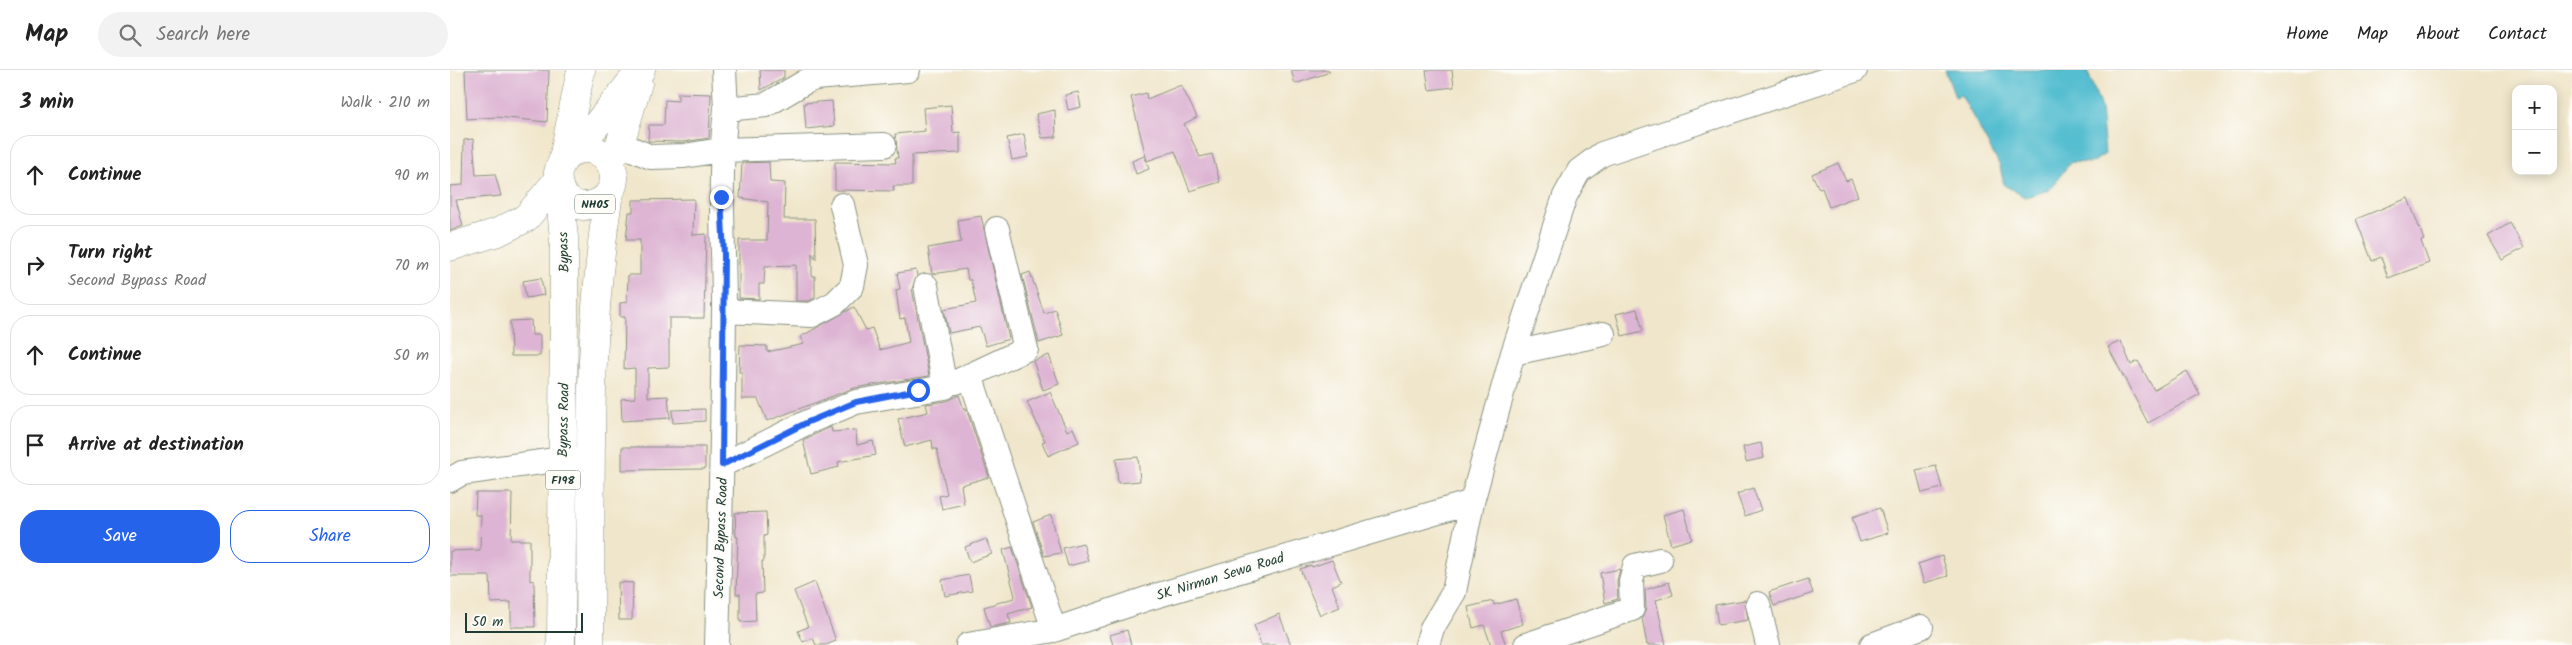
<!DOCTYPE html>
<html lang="en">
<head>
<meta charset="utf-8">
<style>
  :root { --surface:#fff; --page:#f2f2f2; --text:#222; --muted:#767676; --line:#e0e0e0; --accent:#2563eb }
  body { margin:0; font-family:Kalam,sans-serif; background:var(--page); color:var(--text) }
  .controls { position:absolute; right:15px; top:15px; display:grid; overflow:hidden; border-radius:10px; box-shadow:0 2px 12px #0003 }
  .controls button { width:45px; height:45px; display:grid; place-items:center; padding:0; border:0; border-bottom:1px solid var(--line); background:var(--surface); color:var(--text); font:25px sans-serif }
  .scale { position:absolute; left:15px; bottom:12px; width:118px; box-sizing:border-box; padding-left:5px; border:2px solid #1f3d34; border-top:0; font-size:14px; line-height:18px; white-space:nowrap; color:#1f3d34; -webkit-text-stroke:4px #fdfcf7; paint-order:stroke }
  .stop { position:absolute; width:15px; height:15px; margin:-11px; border:4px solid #2563eb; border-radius:50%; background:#fff }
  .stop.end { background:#2563eb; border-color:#fff; box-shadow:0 1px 5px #0008 }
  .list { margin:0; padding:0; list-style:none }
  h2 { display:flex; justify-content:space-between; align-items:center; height:65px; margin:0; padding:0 20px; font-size:21px }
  h2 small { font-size:16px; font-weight:400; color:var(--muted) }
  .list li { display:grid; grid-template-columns:32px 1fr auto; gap:15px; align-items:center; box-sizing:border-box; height:80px; margin:0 10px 10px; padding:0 10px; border:1px solid var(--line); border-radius:20px }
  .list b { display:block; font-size:19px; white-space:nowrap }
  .list p { margin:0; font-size:16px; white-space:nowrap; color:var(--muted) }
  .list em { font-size:16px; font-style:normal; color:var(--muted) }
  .actions { display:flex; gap:10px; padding:15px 20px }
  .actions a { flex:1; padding:11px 0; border:1px solid var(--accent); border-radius:20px; text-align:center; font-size:18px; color:var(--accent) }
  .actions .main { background:var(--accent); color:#fff }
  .icon { flex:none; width:28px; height:28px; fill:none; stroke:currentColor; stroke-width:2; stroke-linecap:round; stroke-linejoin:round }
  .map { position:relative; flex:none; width:2122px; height:575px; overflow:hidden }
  header { display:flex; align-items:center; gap:30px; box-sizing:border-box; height:70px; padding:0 25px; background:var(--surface); border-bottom:1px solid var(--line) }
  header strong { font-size:24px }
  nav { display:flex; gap:28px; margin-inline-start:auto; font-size:18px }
  .search { width:350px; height:45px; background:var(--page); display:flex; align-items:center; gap:12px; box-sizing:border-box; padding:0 18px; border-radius:28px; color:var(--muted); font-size:19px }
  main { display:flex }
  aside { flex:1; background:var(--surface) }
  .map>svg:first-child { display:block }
</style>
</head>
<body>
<header>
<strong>Map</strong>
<div class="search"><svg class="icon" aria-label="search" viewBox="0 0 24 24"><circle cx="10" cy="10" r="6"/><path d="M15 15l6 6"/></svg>Search here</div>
<nav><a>Home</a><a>Map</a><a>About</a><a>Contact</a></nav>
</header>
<main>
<aside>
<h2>3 min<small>Walk · 210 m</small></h2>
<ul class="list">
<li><svg class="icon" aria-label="ahead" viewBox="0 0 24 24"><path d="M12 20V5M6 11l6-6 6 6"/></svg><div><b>Continue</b></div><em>90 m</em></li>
<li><svg class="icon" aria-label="right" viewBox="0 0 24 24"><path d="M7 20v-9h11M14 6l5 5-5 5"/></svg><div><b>Turn right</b><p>Second Bypass Road</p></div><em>70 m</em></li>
<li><svg class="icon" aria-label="ahead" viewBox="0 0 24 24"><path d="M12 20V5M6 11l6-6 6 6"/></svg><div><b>Continue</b></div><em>50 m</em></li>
<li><svg class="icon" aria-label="arrive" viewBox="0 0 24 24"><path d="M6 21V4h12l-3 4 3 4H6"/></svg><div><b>Arrive at destination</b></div></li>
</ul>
<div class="actions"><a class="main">Save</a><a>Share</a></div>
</aside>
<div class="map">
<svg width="2122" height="575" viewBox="0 0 2122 575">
  <rect width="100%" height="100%" fill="#fdfcf7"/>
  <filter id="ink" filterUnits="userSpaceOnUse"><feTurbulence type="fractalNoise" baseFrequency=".02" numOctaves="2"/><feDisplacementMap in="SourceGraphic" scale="10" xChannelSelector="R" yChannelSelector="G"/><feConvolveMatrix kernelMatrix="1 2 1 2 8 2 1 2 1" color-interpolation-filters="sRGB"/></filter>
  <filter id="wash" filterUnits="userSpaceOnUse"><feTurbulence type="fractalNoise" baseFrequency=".0096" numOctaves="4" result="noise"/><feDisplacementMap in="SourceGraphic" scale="20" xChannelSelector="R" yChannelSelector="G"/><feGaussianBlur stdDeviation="1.12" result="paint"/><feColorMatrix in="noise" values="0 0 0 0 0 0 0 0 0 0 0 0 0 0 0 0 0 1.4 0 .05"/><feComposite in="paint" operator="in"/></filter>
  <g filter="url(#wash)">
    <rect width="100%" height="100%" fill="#f0e6cb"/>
    <path fill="#54bed0" stroke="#3a7e82" d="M1495 0H1637L1651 38 1655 84 1642 93 1621 92 1599 120 1575 127 1554 115 1550 96 1511 25 1505 27Z"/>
    <g id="blocks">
      <path fill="#ddb4d3" d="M15 0H99L97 52 47 47 17 49Z
        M310 0H334V8L311 20Z
        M841 0H879L880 2 845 14Z
        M976 0H1002L1004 17 979 20Z
        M731 15 747 47 734 54 750 87 762 84 770 112 740 121 725 81 697 91 681 27 696 23 697 29Z
        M628 22 631 37 618 40 615 25Z
        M228 23 261 24 259 68 233 72 198 71 199 55H214L215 30 228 31Z
        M382 31 384 56 356 59 354 33Z
        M501 35 503 63 510 62V83L462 85V116H443L444 121 385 120V92L446 93 445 88H448L445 64 475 61 473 38Z
        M605 40 606 67 592 68 586 44Z
        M574 64 578 87 562 90 557 68Z
        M23 69 26 105 45 104 51 126 6 130 13 156 0 161V116L13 115 14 70Z
        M694 86 699 99 686 104 682 91Z
        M319 92 320 112 335 113 334 149H365L366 189 362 183V206H365V228L359 231H346V195L315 196 314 214H309V229L289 228V170H317L318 132 290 128 292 93Z
        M1388 93 1396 111 1401 109 1408 126 1379 137 1372 118 1369 119 1362 104Z
        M1958 128 1974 170 1971 171 1979 193 1938 208 1931 187 1922 191 1906 149Z
        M244 129 243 165 256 164 254 248H219V297L198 298V327L218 326 220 348 172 351 171 329 185 328V298L174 299 175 247H170V233L177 232 178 205H190V170H176L179 142H183V130Z
        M531 146 559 269 536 276 530 257 499 263 494 239 526 233 521 210H518L516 199 482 204 478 178 511 172 508 150Z
        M2060 153 2074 178 2052 190 2038 166Z
        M466 200 467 206 462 219 479 306 404 318 317 351 308 329H292V302H289L290 275 317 276V282L354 274 350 267 404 237 416 260 422 258 430 280 459 272 455 248 450 249 446 220 450 219 447 203Z
        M580 202 594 243 605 239 613 265 589 273 572 205Z
        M91 208 94 225 76 228 73 211Z
        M1187 239 1193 261 1172 266 1166 244Z
        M81 250 82 265H90V286H61L60 251Z
        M1671 271 1681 295 1688 291 1704 320 1737 301 1750 324 1698 353 1658 277Z
        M599 285 609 314 593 320 583 291Z
        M600 322 617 361 623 358 629 372 598 386 592 372 595 371 577 332Z
        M509 325 514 339 516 338 539 407 511 415 514 434 492 439 489 426 497 424 487 379H483L482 370 455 377 448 349 478 342 476 334 497 331Z
        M255 339V351L223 353 222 340Z
        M381 357 382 362 406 360 407 375 423 371 426 385 388 392 389 397 361 404 353 370Z
        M1311 373 1314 388 1296 392 1293 377Z
        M172 377H255V399L172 400Z
        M688 387 690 411 668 413 666 389Z
        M1486 396 1492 418 1472 423 1466 400Z
        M1303 418 1311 440 1295 446 1287 424Z
        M26 423H62L61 470H80V511L84 510 85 557H61V532L41 533 40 506H0V481L30 480 31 445H25Z
        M1430 438 1438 463 1410 472 1402 447Z
        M1234 439 1242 469 1221 475 1213 445Z
        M316 442 317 465 314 466V491H312L313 523 305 524 306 551 290 552V524H286L288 467H286L285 443Z
        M601 445 611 483 594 486 583 452Z
        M536 469 542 484 520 492 515 477Z
        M633 473 638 491 618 496 613 478Z
        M562 477 582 537 558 544 561 553 540 557 534 537 564 528 565 526 553 480Z
        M1492 486 1498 506 1474 513 1468 494Z
        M882 490 891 512 882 516 890 537 870 545 850 499 861 495 862 497Z
        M1170 499 1167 511 1168 529 1155 533 1150 503Z
        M519 505 522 521 495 526 492 510Z
        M1358 509 1363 523 1324 536 1319 522Z
        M168 512 183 513 182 550H169Z
        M365 512 386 571 376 575H366L363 568 353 572 348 561 358 557 344 521Z
        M1219 512 1223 525 1206 530 1216 575H1197L1192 548 1196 539 1195 520Z
        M1066 529 1073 554 1051 561 1056 575H1041L1034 555 1023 558 1018 537 1043 531 1044 535Z
        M1295 530 1298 550 1268 555 1265 535Z
        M829 544 841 575H811L804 555Z
        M677 560 681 575H663L660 565Z"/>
    </g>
  </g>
  <g filter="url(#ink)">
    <use href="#blocks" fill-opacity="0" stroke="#889280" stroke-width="1"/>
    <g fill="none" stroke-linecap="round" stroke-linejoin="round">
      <g stroke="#889280" stroke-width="26">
        <path id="minor" d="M274 0 276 39
          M170 74 201 87 234 86 271 80 434 75
          M274 241 362 245 385 233 402 216 406 195 392 135
          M1063 283 1153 264
          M520 305 604 560
          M506 312 576 279 547 159
          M272 395 358 352 406 332 495 317 476 216
          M0 410 12 403 113 389 130 391
          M1308 534 1318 575
          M267 575C270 463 273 352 274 241 274 173 268 107 276 39L316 35 355 12 365 8 458 0
          M518 575 604 560 702 527 1022 432
          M977 575 982 558 1004 522 1022 432 1063 283 1115 126 1129 101 1152 84 1405 0
          M1076 575 1182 539 1181 511 1185 496 1210 490
          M1422 575 1471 557"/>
      </g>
      <g stroke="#889280" stroke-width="29">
        <path id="major" d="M126 80C164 71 179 121 145 134 111 146 91 97 126 80L191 0
          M113 89 131 0
          M160 92 170 74 188 13
          M109 119 114 168V246L111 575
          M0 177 48 162 76 148 107 111
          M140 575C142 424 135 271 159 123"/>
      </g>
      <use href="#minor" stroke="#fff" stroke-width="24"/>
      <use href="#major" stroke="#fff" stroke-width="28"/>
    </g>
  </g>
  <g fill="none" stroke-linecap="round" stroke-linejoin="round" filter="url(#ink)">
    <path stroke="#2563eb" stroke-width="6" d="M271 127 274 185 272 395 358 352 406 332 468 320"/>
  </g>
  <g text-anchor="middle" stroke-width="4" stroke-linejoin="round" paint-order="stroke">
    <g fill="#fdfcf7" stroke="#62766e" stroke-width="1">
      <rect x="125" y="124.5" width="40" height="19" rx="4"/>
      <rect x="95.5" y="400.5" width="35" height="19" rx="4"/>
    </g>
    <g font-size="12" font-weight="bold" fill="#1f3d34">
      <text x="145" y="138">NH05</text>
      <text x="113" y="414">F198</text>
    </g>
    <g font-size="14" fill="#1f3d34" stroke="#fdfcf7">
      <text transform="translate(113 182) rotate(-92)" y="5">Bypass</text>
      <text transform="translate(113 350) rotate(-89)" y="5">Bypass Road</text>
      <text transform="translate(270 468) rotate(-88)" y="5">Second Bypass Road</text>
      <text transform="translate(770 506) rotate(-17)" y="5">SK Nirman Sewa Road</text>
    </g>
  </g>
</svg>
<div class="controls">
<button>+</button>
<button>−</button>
</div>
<div class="scale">50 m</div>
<div class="stop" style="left:468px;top:320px"></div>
<div class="stop end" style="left:271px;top:127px"></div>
</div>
</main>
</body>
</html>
